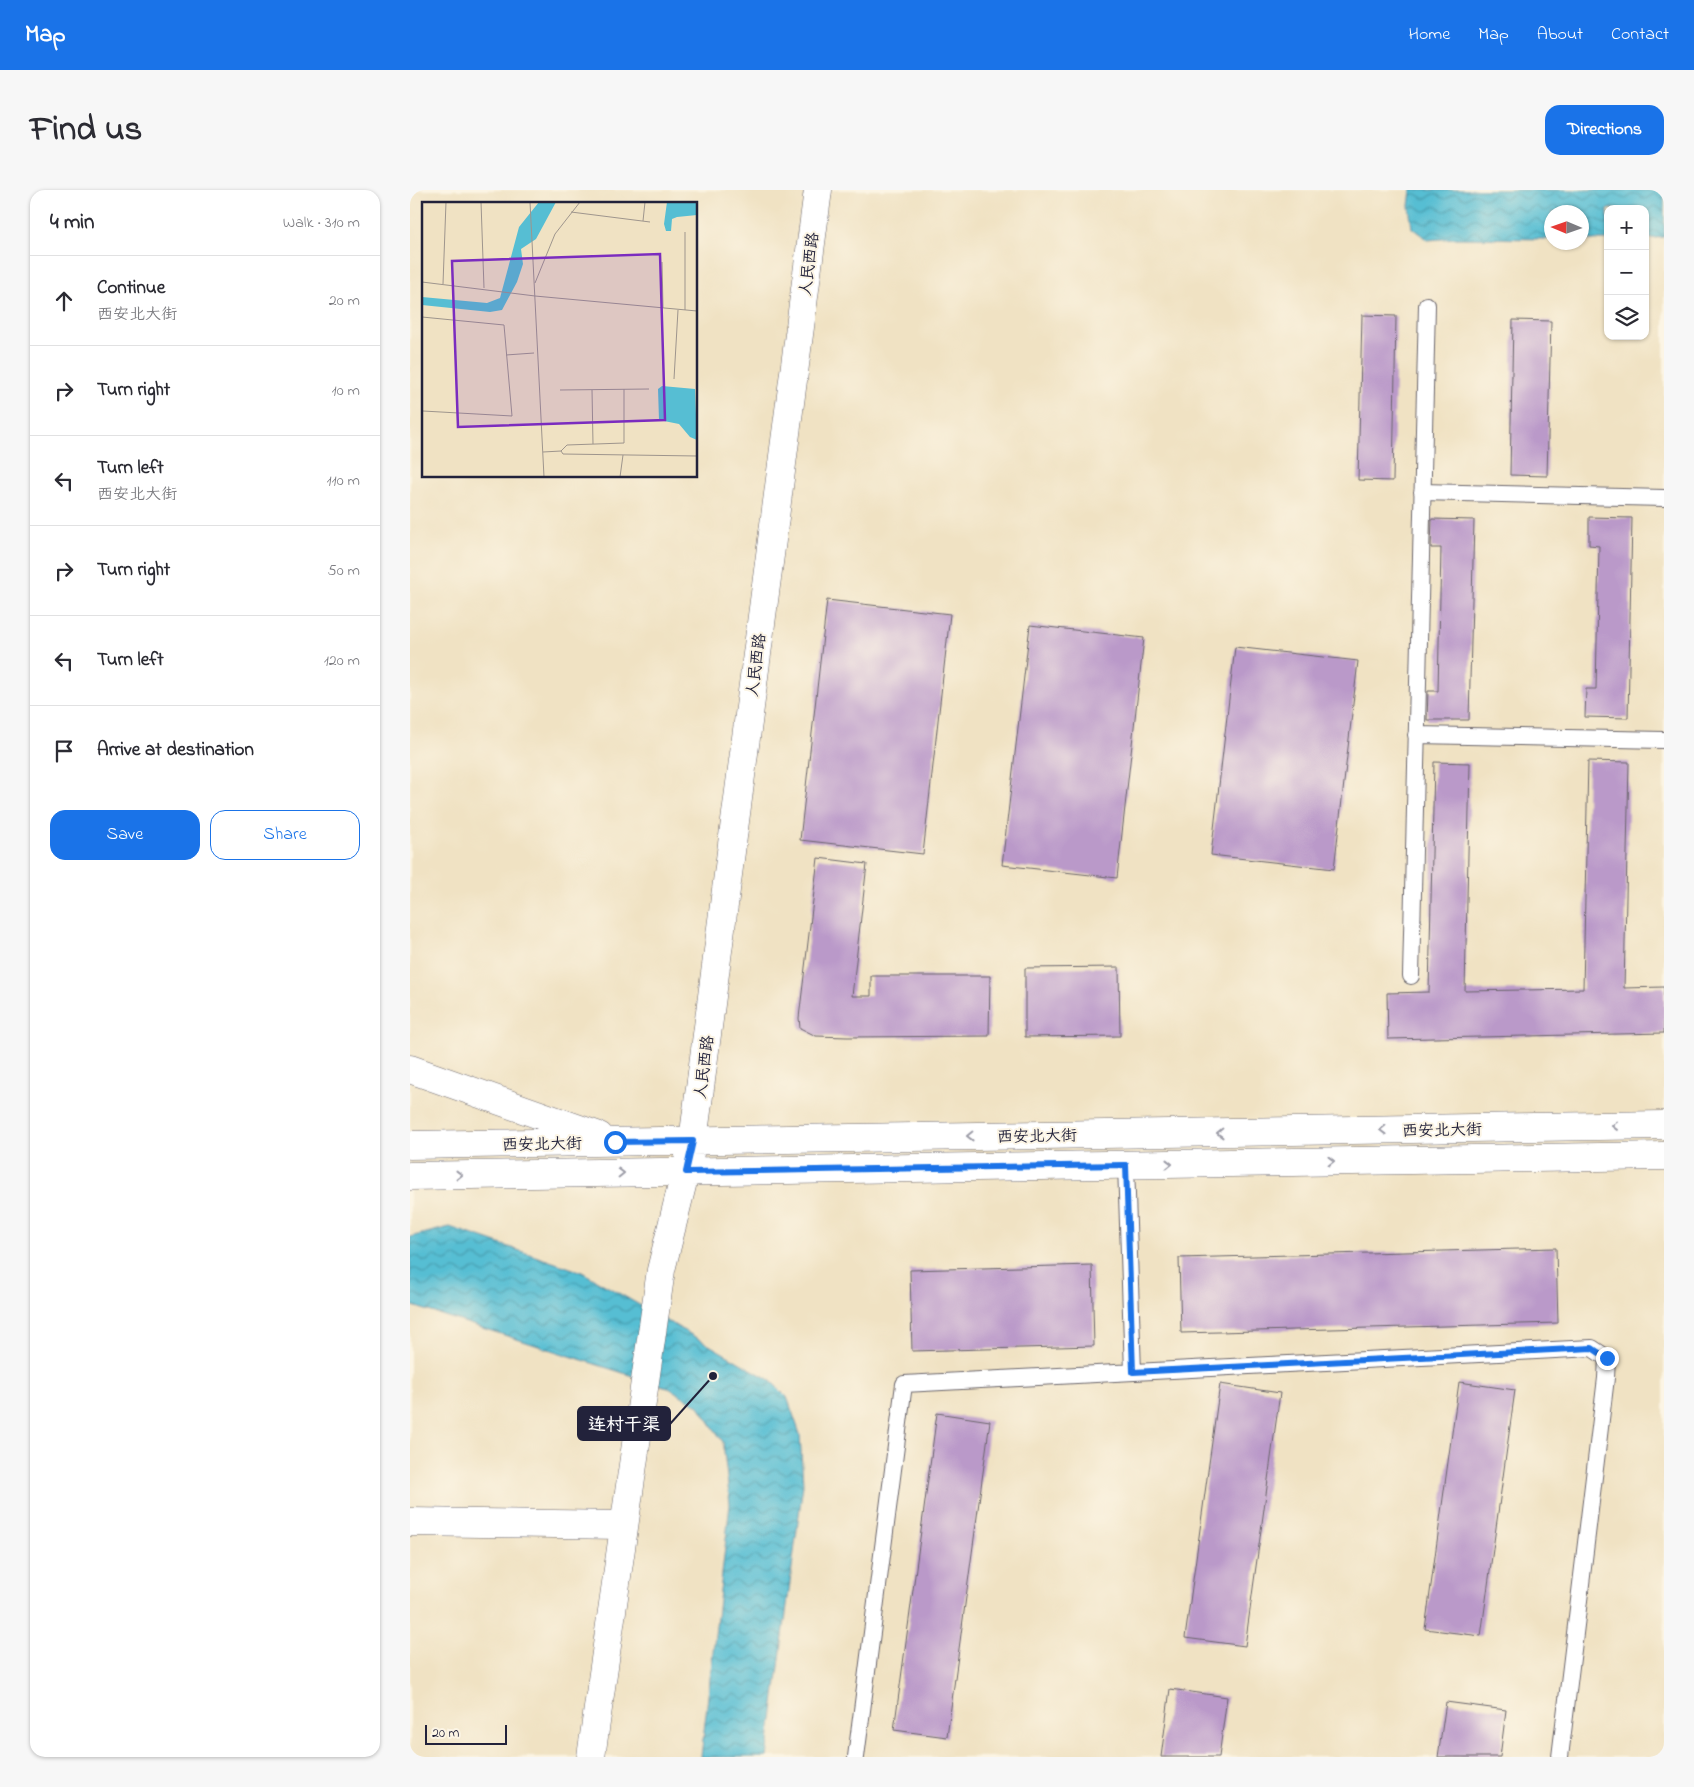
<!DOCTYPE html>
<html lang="en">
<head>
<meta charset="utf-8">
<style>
  :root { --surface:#fff; --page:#f7f7f7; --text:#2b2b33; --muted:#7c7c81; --line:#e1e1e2; --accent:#1a73e8 }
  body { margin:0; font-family:"Indie Flower","LXGW WenKai TC",sans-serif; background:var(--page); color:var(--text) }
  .controls { position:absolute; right:15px; top:15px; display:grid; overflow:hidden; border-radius:10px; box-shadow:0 1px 4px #0004 }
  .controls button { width:45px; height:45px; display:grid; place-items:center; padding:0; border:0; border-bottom:1px solid var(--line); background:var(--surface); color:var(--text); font:25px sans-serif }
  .compass { position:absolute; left:1134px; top:15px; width:45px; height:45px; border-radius:50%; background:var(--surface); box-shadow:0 1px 4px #0004; rotate:272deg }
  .scale { position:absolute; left:15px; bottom:12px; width:82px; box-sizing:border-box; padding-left:5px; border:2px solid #22223b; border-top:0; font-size:14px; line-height:18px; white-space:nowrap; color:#22223b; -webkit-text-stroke:4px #fcf5e5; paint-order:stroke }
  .stop { position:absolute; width:15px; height:15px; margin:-11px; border:4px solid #1a73e8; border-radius:50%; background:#fff }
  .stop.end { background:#1a73e8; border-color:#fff; box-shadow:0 1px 5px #0008 }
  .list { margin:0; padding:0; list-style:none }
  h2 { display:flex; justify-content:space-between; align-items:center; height:65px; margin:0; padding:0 20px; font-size:21px }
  h2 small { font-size:16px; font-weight:400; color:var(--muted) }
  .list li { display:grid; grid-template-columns:32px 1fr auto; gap:15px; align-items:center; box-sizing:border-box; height:90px; padding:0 20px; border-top:1px solid var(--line) }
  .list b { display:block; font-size:19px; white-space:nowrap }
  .list p { margin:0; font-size:16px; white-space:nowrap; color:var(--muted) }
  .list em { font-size:16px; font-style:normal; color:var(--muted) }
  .actions { display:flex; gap:10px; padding:15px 20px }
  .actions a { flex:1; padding:11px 0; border:1px solid var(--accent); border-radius:15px; text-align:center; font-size:18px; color:var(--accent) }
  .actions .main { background:var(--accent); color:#fff }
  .icon { flex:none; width:28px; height:28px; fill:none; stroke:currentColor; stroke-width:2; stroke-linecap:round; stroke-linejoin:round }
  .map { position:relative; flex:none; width:1254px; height:1567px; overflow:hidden; border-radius:15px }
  header { display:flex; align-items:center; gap:30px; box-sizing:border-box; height:70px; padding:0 25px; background:var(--accent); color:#fff }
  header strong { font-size:24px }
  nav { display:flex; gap:28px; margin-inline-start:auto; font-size:18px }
  .intro { display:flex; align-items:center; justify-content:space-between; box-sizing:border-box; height:120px; padding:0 30px }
  h1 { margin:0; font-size:35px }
  .button { padding:12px 22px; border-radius:15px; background:var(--accent); color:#fff; font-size:18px; font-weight:700 }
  main { display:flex; gap:30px; padding:0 30px }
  aside { flex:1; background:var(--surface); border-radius:15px; box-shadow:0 1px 4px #0004 }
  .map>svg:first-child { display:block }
</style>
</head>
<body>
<header>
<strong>Map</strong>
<nav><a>Home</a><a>Map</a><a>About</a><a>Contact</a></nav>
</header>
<div class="intro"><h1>Find us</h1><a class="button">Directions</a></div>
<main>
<aside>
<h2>4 min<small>Walk · 310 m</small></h2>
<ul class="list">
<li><svg class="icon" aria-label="ahead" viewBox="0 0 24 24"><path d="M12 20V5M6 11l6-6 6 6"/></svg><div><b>Continue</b><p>西安北大街</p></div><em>20 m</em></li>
<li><svg class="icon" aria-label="right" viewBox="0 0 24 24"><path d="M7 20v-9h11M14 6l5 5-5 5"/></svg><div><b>Turn right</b></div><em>10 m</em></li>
<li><svg class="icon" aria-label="left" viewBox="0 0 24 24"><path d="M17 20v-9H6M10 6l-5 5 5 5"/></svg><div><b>Turn left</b><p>西安北大街</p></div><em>110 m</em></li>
<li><svg class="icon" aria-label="right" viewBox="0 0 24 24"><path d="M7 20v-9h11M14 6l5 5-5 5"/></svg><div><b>Turn right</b></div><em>50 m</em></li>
<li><svg class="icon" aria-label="left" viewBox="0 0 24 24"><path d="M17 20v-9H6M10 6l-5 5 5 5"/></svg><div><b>Turn left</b></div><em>120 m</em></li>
<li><svg class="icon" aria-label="arrive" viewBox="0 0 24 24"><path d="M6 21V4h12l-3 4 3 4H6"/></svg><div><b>Arrive at destination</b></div></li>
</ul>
<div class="actions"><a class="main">Save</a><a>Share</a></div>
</aside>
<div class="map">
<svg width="1254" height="1567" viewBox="0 0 1254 1567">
  <defs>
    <pattern id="water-waves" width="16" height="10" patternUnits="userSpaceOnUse" patternTransform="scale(1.25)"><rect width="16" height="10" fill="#56bed3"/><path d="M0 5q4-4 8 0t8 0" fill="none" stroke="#479aac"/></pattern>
  </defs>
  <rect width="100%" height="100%" fill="#fcf5e5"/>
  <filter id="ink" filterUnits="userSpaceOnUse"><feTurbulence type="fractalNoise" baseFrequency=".02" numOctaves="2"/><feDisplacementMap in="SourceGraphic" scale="10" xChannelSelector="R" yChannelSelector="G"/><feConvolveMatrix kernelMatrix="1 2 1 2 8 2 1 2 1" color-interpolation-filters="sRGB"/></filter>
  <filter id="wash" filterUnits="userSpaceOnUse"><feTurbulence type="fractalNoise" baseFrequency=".0096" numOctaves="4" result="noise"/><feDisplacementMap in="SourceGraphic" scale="20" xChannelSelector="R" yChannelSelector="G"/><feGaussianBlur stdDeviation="1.12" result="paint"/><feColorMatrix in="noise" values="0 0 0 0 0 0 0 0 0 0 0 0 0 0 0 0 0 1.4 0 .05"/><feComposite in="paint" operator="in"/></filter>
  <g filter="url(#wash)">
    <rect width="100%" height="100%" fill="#f0e2c3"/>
    <path fill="url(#water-waves)" stroke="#3c7087" d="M1001 0H1254V47L1235 49V19H1198V50H1172V22H1142L1141 49 1045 48 1018 50 1002 38 999 16Z
      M40 1037 172 1082 360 1190 377 1207 390 1244 393 1294 357 1567H291L320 1314 313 1252 289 1216 257 1197 0 1115V1047Z"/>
    <g id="blocks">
      <path fill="#ba99c9" d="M952 125 986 126 983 291 948 290Z
        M1103 130 1141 131 1137 286 1100 285Z
        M1179 327 1222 328 1218 528 1175 527 1176 499H1186L1189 356 1179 355Z
        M1022 329 1064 330 1059 530H1017L1018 501H1028L1031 358H1021Z
        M417 410 540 424 513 664 390 650Z
        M620 435 734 448 707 688 592 675Z
        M825 457 948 471 924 679 801 665Z
        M1178 571 1219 572 1214 798 1254 797V843L978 849 977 803 1019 802 1024 572 1060 573 1055 801 1173 799Z
        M408 668 457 674 442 806H461V786H580L579 846 437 847 406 846 390 838 389 828Z
        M709 777 710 846 615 847V778Z
        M1146 1058 1148 1133 771 1143 769 1068Z
        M682 1075 684 1156 502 1161 500 1080Z
        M1049 1192 1105 1200 1071 1446 1015 1439Z
        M810 1194 870 1203 835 1456 775 1448Z
        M527 1223 580 1231 537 1547 484 1540Z
        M760 1499 817 1507 809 1567H751Z
        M1036 1512 1096 1520 1090 1567H1028Z"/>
    </g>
  </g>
  <g filter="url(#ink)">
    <use href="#blocks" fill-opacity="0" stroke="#6a656b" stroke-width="1"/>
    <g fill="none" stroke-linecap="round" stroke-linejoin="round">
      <g stroke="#6a656b" stroke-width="18">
        <path id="lane" d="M1012 302 1254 308
          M1006 545 1254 550
          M1001 786 1017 115
          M716 975 723 1182
          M446 1567 494 1194 1182 1158 1197 1168 1196 1188 1150 1567"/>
      </g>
      <g stroke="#6a656b" stroke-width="29">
        <path id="street" d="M0 1332 213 1335"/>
      </g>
      <g stroke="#6a656b" stroke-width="29">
        <path id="secondary" d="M0 879 189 946
          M0 955 1254 935
          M0 986 1254 966
          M181 1567 251 1080 283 951 408 0"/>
      </g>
      <use href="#lane" stroke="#fff" stroke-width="16"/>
      <use href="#street" stroke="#fff" stroke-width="28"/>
      <use href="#secondary" stroke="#fff" stroke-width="28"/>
    </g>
    <defs><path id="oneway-chevron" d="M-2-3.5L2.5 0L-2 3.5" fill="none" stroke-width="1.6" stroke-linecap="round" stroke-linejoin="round" transform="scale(1.25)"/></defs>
    <g stroke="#9c9ca7">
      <use href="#oneway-chevron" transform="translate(1205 936) rotate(179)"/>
      <use href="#oneway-chevron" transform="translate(973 940) rotate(179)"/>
      <use href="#oneway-chevron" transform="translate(810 943) rotate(179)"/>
      <use href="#oneway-chevron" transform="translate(560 946) rotate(179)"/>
      <use href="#oneway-chevron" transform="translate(921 971) rotate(-1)"/>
      <use href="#oneway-chevron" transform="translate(759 974) rotate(-1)"/>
      <use href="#oneway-chevron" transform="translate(211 983) rotate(-1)"/>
      <use href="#oneway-chevron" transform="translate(49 985) rotate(-1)"/>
    </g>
  </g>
  <g fill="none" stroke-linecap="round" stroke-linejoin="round" filter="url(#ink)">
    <path stroke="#1a73e8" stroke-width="6" d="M205 952 283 951 276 982 716 975 723 1182 1182 1158 1197 1168"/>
  </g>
  <g text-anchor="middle" stroke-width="4" stroke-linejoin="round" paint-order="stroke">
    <g font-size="16" fill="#22223b" stroke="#fcf5e5">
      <text transform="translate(398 74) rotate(-83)" y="6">人民西路</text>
      <text transform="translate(345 475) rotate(-83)" y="6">人民西路</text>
      <text transform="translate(293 877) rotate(-83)" y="6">人民西路</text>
      <text transform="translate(1032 939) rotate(-1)" y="6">西安北大街</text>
      <text transform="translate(627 945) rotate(-1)" y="6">西安北大街</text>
      <text transform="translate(132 953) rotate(-1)" y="6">西安北大街</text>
    </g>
  </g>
  <g transform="translate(12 12)">
    <rect width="275" height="275" fill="#f0e2c3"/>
    <path d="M117 0H134L114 37 99 47 101 62 95 80 80 108 68 110 0 103V95L65 101 78 96 97 25ZM245 0H275V13L255 15 250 17 249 29H244L242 22ZM240 184 273 187 275 238 268 235 257 222 237 218 236 187Z" fill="#56bed3"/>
    <path fill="none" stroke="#9e958d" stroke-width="1" d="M59 0 62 86M108 0 122 275M149 10 228 20M221 19 223 0M263 30V108M240 60 241 106M0 80 113 94M113 81 133 32 158 0M21 82 24 0M113 94 275 109M0 115 82 123 90 214 1 209M84 153 112 151M252 177 256 108M202 187V241L145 243 139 249 141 252 275 254M138 188 227 187M170 188 171 242M121 250 139 249M198 275 201 253"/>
    <path fill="#7b2cbf" fill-opacity="0.15" stroke="#7b2cbf" stroke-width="2.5" d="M238 52 243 218 36 225 30 59Z"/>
    <rect width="275" height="275" fill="none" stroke="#22223b" stroke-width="2.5"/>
  </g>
  <path fill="none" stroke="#22223b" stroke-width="2" d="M303 1186L260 1234"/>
  <circle fill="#22223b" stroke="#fcf5e5" stroke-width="2" cx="303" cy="1186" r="5"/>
  <rect fill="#22223b" stroke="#22223b" stroke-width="2" x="168" y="1217" width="92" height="33" rx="5"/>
  <g font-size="18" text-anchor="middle" font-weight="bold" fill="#fff">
    <text x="214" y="1240">连村干渠</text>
  </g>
</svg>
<div class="controls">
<button>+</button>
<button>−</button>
<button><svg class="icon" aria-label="layers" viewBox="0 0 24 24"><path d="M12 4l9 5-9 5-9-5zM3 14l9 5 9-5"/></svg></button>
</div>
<svg class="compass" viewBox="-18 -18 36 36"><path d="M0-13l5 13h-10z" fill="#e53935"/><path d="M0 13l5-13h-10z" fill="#7c7c81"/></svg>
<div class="scale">20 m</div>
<div class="stop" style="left:205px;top:952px"></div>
<div class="stop end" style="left:1197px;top:1168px"></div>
</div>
</main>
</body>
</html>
